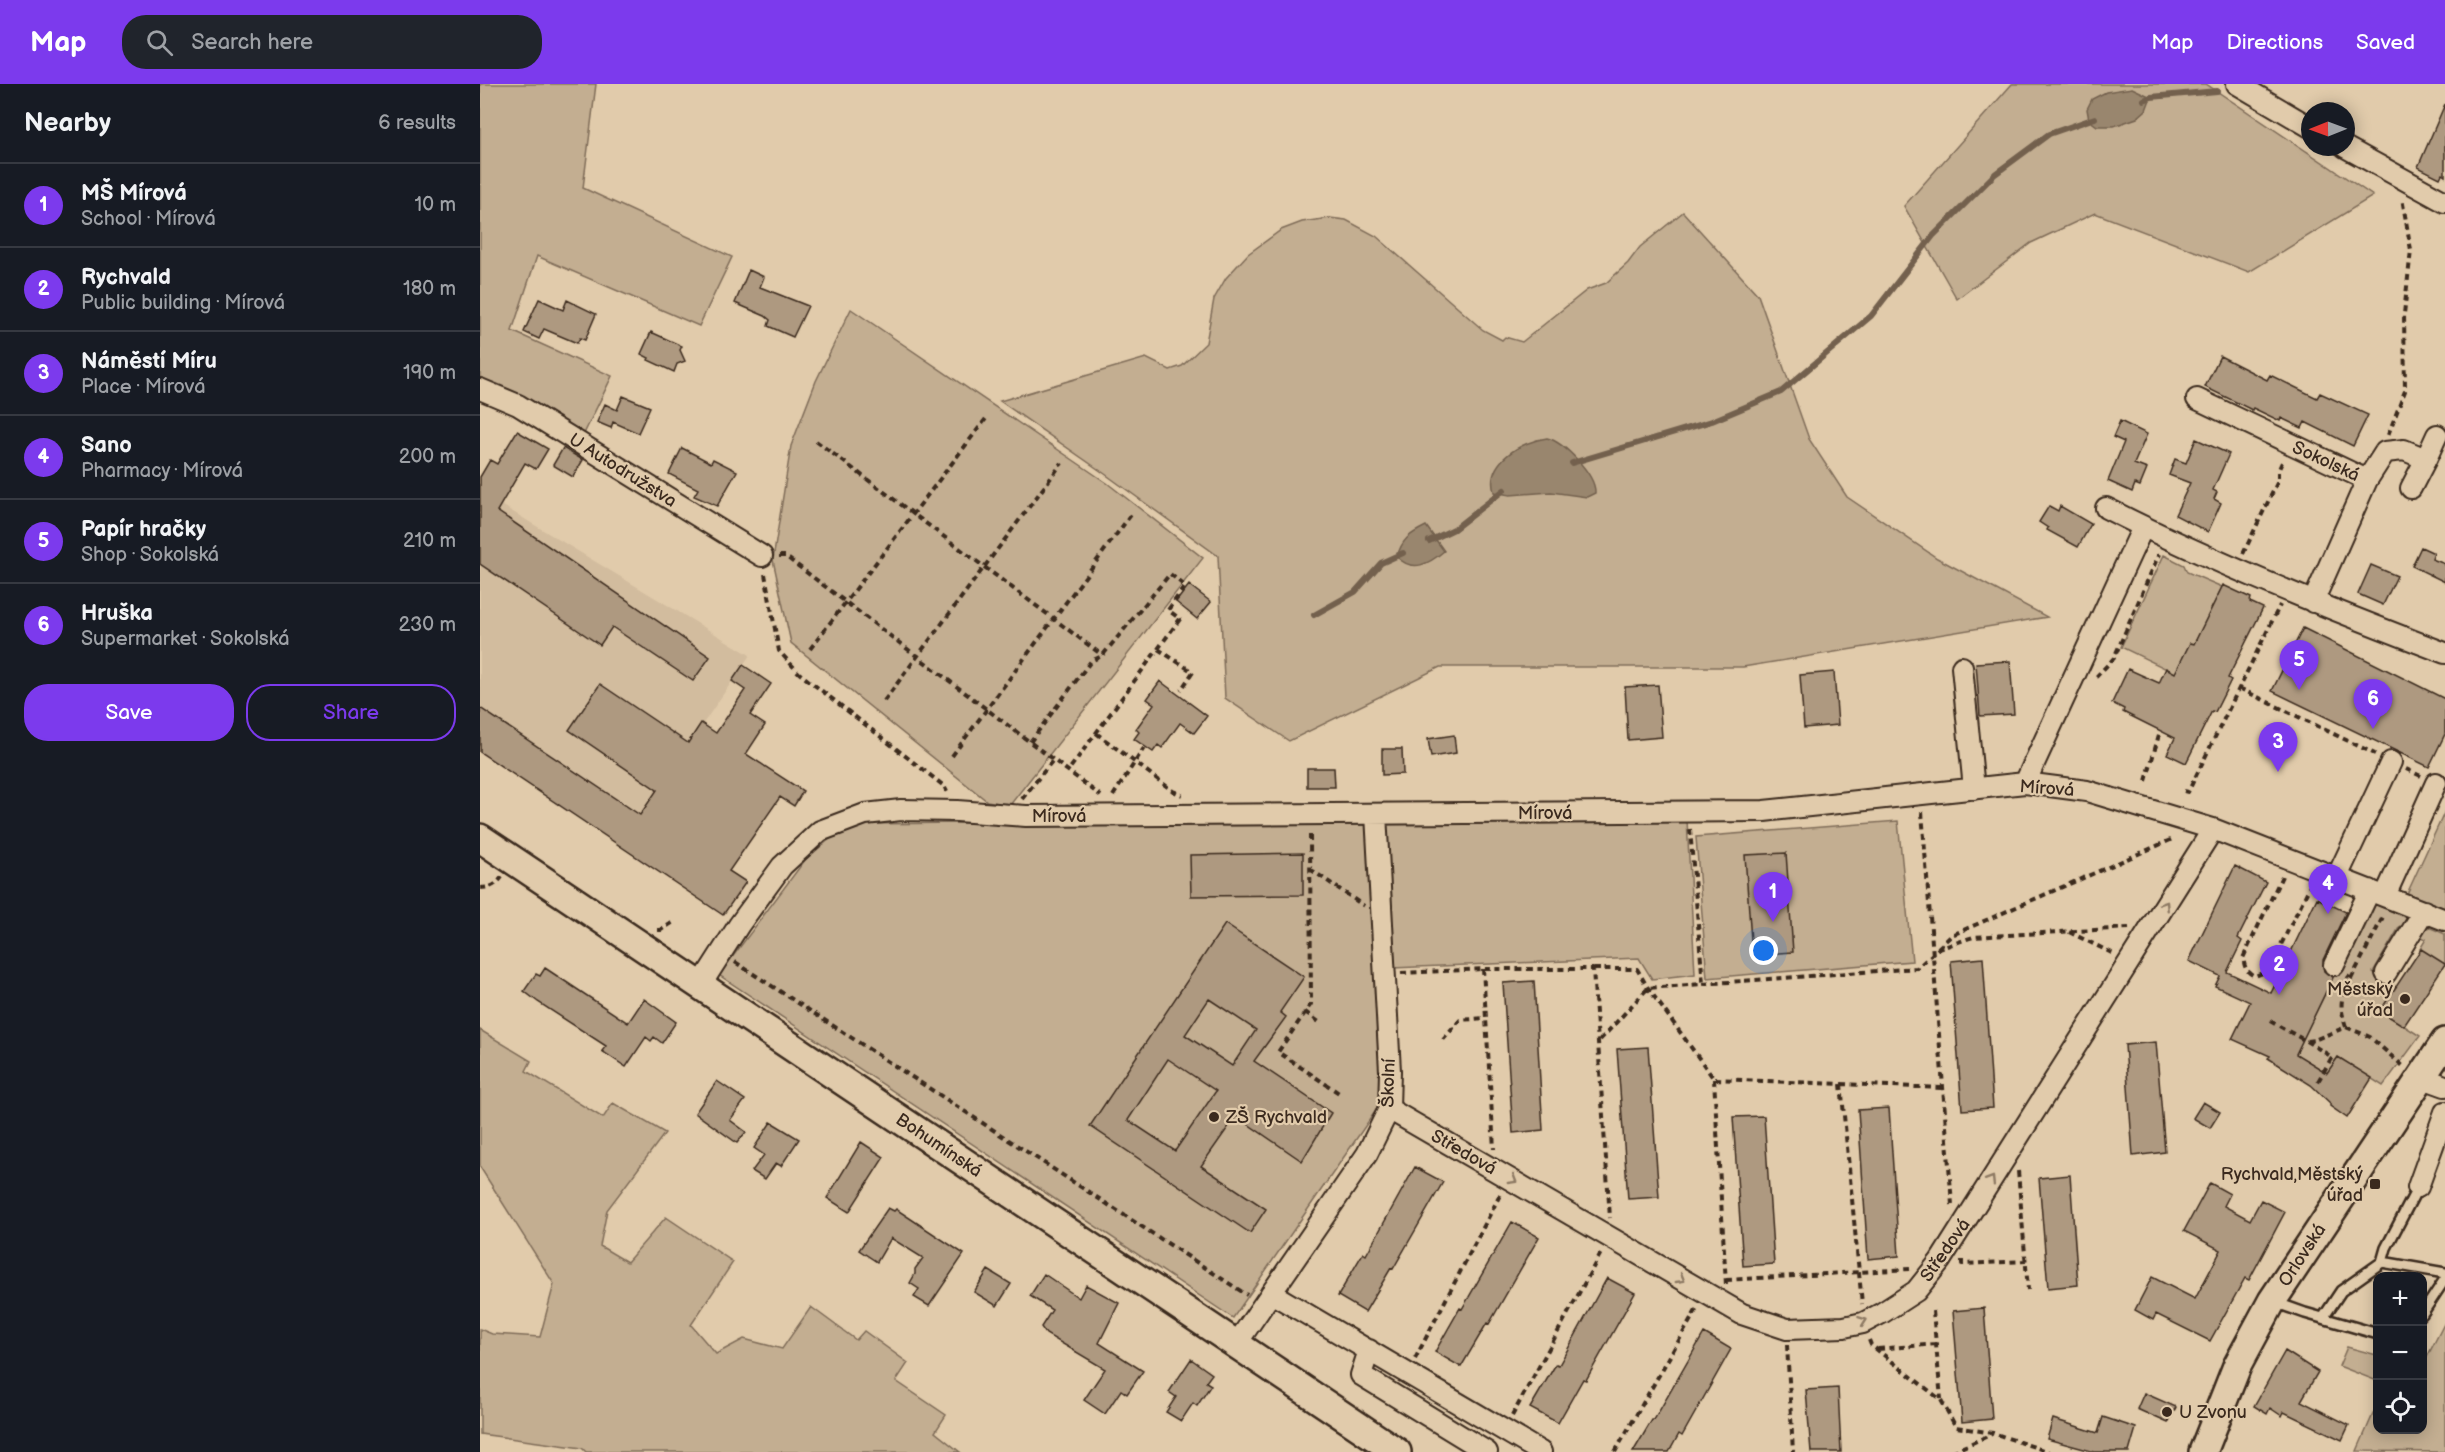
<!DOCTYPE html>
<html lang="en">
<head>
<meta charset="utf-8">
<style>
  :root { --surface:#171b24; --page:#20242c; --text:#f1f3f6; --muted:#9ea1a6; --line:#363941; --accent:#7c3aed }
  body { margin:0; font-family:"Balsamiq Sans",sans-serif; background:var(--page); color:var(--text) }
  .controls { position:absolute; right:18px; bottom:18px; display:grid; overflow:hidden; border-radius:12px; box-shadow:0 3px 15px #0003 }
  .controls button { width:54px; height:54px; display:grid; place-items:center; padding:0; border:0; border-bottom:2px solid var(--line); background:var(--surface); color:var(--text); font:30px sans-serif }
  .compass { position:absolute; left:1821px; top:18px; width:54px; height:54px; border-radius:50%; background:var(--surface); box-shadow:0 3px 15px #0003; rotate:269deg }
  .you { position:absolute; left:1284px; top:867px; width:21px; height:21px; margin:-15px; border:4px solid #fff; border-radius:50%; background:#1a73e8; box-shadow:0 0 0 9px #1a73e833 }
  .badge { display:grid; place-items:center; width:39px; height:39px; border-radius:50%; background:var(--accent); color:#fff; font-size:20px; font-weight:700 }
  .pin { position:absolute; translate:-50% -50px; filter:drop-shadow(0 2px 3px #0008) }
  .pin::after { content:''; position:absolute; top:32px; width:21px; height:18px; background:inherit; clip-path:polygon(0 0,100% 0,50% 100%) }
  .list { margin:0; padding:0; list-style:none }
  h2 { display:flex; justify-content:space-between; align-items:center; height:78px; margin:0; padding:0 24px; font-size:26px }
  h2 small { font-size:20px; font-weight:400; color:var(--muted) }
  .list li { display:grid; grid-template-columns:39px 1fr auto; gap:18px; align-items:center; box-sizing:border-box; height:84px; padding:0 24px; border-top:2px solid var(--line) }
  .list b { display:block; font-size:22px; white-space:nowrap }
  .list p { margin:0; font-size:20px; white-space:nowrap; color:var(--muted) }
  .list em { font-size:20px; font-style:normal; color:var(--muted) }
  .actions { display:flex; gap:12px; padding:18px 24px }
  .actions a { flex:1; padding:14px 0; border:2px solid var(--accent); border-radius:24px; text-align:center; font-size:21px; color:var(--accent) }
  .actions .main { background:var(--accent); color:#fff }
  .icon { flex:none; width:33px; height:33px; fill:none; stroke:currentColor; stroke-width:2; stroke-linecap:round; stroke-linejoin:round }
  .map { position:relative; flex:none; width:1965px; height:1368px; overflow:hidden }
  header { display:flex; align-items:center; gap:36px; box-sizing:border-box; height:84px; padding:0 30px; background:var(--accent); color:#fff }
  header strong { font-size:28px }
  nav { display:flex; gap:33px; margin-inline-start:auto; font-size:21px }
  .search { width:420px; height:54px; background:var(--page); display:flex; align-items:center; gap:15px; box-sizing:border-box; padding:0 21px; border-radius:24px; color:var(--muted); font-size:22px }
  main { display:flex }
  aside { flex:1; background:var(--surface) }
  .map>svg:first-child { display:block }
</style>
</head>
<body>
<header>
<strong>Map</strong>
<div class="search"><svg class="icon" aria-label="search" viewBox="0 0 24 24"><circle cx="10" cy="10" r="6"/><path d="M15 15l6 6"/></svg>Search here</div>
<nav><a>Map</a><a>Directions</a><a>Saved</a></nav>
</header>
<main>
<aside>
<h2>Nearby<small>6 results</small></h2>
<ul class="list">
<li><span class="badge">1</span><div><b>MŠ Mírová</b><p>School · Mírová</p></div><em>10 m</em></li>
<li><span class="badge">2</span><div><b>Rychvald</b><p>Public building · Mírová</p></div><em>180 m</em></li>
<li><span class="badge">3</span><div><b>Náměstí Míru</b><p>Place · Mírová</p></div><em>190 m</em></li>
<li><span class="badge">4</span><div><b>Sano</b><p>Pharmacy · Mírová</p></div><em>200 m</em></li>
<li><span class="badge">5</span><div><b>Papír hračky</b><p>Shop · Sokolská</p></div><em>210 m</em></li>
<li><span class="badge">6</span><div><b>Hruška</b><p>Supermarket · Sokolská</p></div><em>230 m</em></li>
</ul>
<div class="actions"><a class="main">Save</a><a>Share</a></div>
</aside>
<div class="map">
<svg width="1965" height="1368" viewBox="0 0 1965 1368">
  <rect width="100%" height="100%" fill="#e1cbab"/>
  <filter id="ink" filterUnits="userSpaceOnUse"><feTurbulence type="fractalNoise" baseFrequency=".0167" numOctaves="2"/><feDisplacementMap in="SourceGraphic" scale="12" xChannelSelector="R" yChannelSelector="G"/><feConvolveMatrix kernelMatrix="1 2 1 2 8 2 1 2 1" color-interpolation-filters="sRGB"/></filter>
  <g filter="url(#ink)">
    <path fill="#d2bc9e" d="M0 408 270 571 140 761 0 667Z"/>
    <path fill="#c3ae91" stroke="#7f6c58" stroke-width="1.5" d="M0 0H116L103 104 252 173 219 242 57 172 32 247 132 292 101 356 0 298Z
      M1532 0H1726L1893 112 1769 188 1615 129 1551 159 1477 215 1424 122Z
      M1203 128 1278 211 1329 355 1367 413 1457 474 1567 533 1263 583H960L809 657 745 614 738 472 625 390 520 317 666 274 690 286 702 282 726 259 734 215 746 194 768 170 801 146 822 138 850 134 866 136 896 152 1003 246 1022 256 1025 253 1042 258 1107 206 1126 199 1148 179 1160 163Z
      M371 225 627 399 723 474 530 721 507 717 311 559 293 476 311 362 336 297Z
      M1684 471 1704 481 1707 488 1742 503 1714 560 1710 559 1703 573 1699 591 1641 563Z
      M1965 727V827L1926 812Z
      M1207 736 1215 890 1172 895 1159 874 912 884 903 740Z
      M1418 737 1432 877 1227 894 1216 753Z
      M483 739 886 741 902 989 899 1022 753 1234 239 891 325 776 352 753 383 740Z
      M1885 816 1965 850V881L1940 865 1946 855 1920 842 1893 888 1916 903 1901 927 1940 952 1903 1002 1858 973 1847 989 1797 959 1827 946 1855 890Z
      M0 946 51 977 46 987 123 1034 133 1019 185 1049 127 1126 120 1162 147 1178 186 1133 253 1178 211 1241 236 1270 264 1255 302 1265 331 1223 376 1256 384 1247 428 1279 416 1297 466 1331 455 1348 480 1368H106L102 1364 0 1350V1245L12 1250 60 1253 74 1200 0 1083Z
      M1965 1238V1368L1877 1367 1897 1321 1898 1346H1942L1943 1281Z
      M1867 1263 1897 1271V1297L1859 1282Z"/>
    <path fill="#99866e" stroke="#73614e" stroke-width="1.5" d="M1652 4 1671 13 1666 26 1657 34 1634 42H1617L1609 36 1607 25 1612 15 1626 8Z
      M1067 354C1084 358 1116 391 1115 409L1107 413 1071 408 1030 411 1014 408C1005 378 1042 357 1067 354Z
      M946 442 964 467C949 480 933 489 917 473 922 455 930 450 946 442Z"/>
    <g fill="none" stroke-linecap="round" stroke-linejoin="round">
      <path stroke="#73614e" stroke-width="6" d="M1664 16 1671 13 1737 7
        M1092 379 1232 337 1301 308 1391 232 1453 152 1515 90 1569 50 1615 34
        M949 457 974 445 1024 406
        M834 531 875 508 901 479 923 469"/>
    </g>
    <path fill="#ae9980" stroke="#3b2a1e" stroke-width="1.5" fill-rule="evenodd" d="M1965 20V92L1962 90 1960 94 1938 83Z
      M269 186 284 193 280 203 328 222 313 253 288 242 290 236 285 232 255 219Z
      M59 215 83 226 87 216 116 230 105 256 100 254 97 259 64 245 59 255 44 248Z
      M171 248 202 262 200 266 205 277 197 280 194 288 168 276 169 274 161 270Z
      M1740 272 1787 296 1790 291 1837 314 1840 309 1888 331 1873 362 1825 338 1822 344 1801 334 1800 337 1773 324 1772 326 1725 303Z
      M143 312 170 323 158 349 133 338 131 344 117 338 125 320 137 326Z
      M1640 337 1667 350 1654 380 1667 385 1660 402 1655 400 1652 408 1628 397 1644 358 1633 353Z
      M37 347 68 365 56 385 45 379 17 427 230 573 213 597 132 543 120 561 0 480V393L10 376 17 380Z
      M1716 355 1749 370 1733 406 1737 408 1734 415 1741 419 1728 448 1695 431 1710 399 1689 391 1695 375 1706 379Z
      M83 364 103 376 93 393 73 381Z
      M202 364 231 379 233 375 257 387 237 422 214 412 218 405 189 390Z
      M1569 422 1578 427 1580 422 1611 440 1598 463 1567 446 1568 444 1559 438Z
      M1941 463 1954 469 1952 475 1965 480V498L1932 482Z
      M1891 481 1917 492 1903 521 1878 510Z
      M709 501 731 518 717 535 696 518Z
      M1743 501 1771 514 1770 518 1783 524 1748 594 1751 596 1735 628 1732 627 1706 679 1687 670 1695 654 1643 628 1644 625 1632 619 1648 585 1679 599 1686 584 1695 589 1710 559 1714 560Z
      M1823 544 1965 615V650L1949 683 1792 607Z
      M1530 577 1534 630 1500 632 1496 579Z
      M263 581 291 600 270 631 285 641 266 670 323 707 314 722 300 713 249 787 266 798 243 831 0 668V624L160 731 177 706 89 646 120 600 208 659 221 639 236 649 265 606 252 597Z
      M1354 588 1358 641 1324 644 1320 591Z
      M680 597 727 632 714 649 700 639 682 664 678 661 673 668 654 655 659 648 656 645 674 620 667 615Z
      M1178 601 1182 653 1148 656 1145 603Z
      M974 651 976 669 951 673 948 655Z
      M902 665H922L923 690 902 691Z
      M827 684H854L855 703H827Z
      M823 769V811L711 812 710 771Z
      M1306 769 1313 868 1272 871 1265 771Z
      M1755 782 1786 798 1758 854 1762 857 1747 888 1791 909 1837 814 1866 828 1843 876 1844 887 1853 893 1816 970 1847 989 1858 973 1892 994 1867 1034 1850 1022V1019L1831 1001 1788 974 1790 972 1752 955 1770 918 1735 902 1740 892 1709 877Z
      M745 840 824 893 800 928 806 933 774 977 851 1029 822 1077 756 1032 721 1082 786 1125 770 1149 610 1042ZM729 915 776 946 752 982 705 951ZM688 975 736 1007 695 1067 648 1036Z
      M1941 865 1965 880 1924 942 1900 927Z
      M1503 874 1513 1024 1482 1026 1471 877Z
      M65 884 148 939 164 915 196 938 182 959 174 953 171 957 166 953 146 983 122 967 126 962 58 918 44 907 56 890 60 892Z
      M1054 897 1063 1046 1033 1049 1023 899Z
      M1676 958 1685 1068 1653 1072 1645 961Z
      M1168 963 1179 1113 1148 1115 1137 965Z
      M237 997 265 1016 250 1036 266 1048 257 1059 215 1029Z
      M1723 1018 1740 1028 1730 1044 1713 1034Z
      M1409 1024 1419 1172 1388 1175 1378 1026Z
      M1284 1032 1294 1180 1263 1182 1253 1033Z
      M291 1038 319 1055 301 1082 296 1079 285 1095 272 1087 284 1071 274 1064Z
      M381 1058 404 1073 369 1128 347 1114Z
      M935 1083 963 1098 913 1185 911 1184 885 1228 858 1212 883 1169 886 1171Z
      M1590 1091 1598 1201 1568 1204 1559 1094Z
      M1730 1099 1750 1110 1744 1122 1770 1136 1781 1116 1805 1128 1769 1196 1765 1194 1730 1257 1676 1230 1673 1236 1655 1226 1672 1193 1715 1215 1741 1166 1704 1147Z
      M408 1124 414 1127 416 1125 484 1170 449 1222 434 1213 439 1205 430 1199 435 1190V1185L443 1174 411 1154 397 1178 379 1166Z
      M1032 1138 1059 1153 1009 1240 1007 1239 981 1283 955 1268 980 1224 982 1225Z
      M508 1186 531 1200 517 1222 494 1208Z
      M564 1190 599 1214 606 1201 639 1219 619 1259 663 1287 647 1310 641 1306 625 1330 604 1316 625 1285 566 1250 561 1243 572 1226 550 1212Z
      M1127 1194 1155 1209 1106 1296 1103 1295 1078 1339 1050 1324 1076 1280 1079 1281Z
      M1504 1224 1512 1335 1482 1338 1473 1227Z
      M1224 1249 1251 1265 1202 1352 1199 1350 1189 1368H1153L1172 1336H1174Z
      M1805 1267 1838 1288 1821 1317 1869 1341 1862 1356 1804 1328 1802 1332 1790 1324 1787 1330 1774 1322Z
      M711 1275 732 1290 726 1298 731 1301 717 1322 713 1319 701 1337 686 1328 696 1313 689 1308Z
      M1358 1304 1361 1368H1331L1326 1306Z
      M1664 1309 1696 1323 1688 1339 1657 1325Z
      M1623 1333 1656 1344 1649 1368H1615L1567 1355 1573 1335 1618 1349Z"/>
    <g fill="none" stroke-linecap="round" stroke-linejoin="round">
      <g stroke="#3b2a1e" stroke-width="14">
        <path id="service" d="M1902 1178 1906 1164 1938 1103
          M1794 1218 1825 1229 1898 1250
          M1942 1230 1965 1195
          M1843 1234 1861 1207 1902 1178 1965 1189"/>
      </g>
      <g stroke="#3b2a1e" stroke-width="24">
        <path id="minor" d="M1757 0 1830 43
          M1865 63 1965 118
          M0 305 38 321 282 472
          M1717 315 1887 396 1833 518
          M1946 375 1957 351
          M1887 396 1905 368 1924 366 1946 375 1931 404
          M1626 424C1736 480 1850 525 1965 569
          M1482 583 1494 705
          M1545 699 1663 443
          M1857 793 1911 678
          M1905 812 1956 699
          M1854 881 1890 806
          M1906 889 1944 827
          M220 902 259 841 302 782 340 747 385 730 421 726 477 727 546 732 1284 727 1545 699 1607 707 1733 745 1965 836
          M1940 993 1965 1002
          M909 1025 1262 1230 1307 1245 1364 1243 1383 1239 1402 1229 1436 1207 1460 1177 1733 745
          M1938 1103 1965 1028
          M791 1209 1061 1368
          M757 1259 887 1070 909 1025 910 987 896 730
          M889 1266 881 1291 1007 1368"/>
      </g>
      <g stroke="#3b2a1e" stroke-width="32">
        <path id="secondary" d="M0 754 917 1368
          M1723 1368 1757 1282 1792 1217 1965 958"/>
      </g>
      <path stroke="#3b2a1e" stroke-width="4" stroke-dasharray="6 4.5" stroke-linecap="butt" d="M1908 351 1925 307 1924 230 1931 166 1922 114
        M336 357 622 571
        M1763 470 1798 397V387L1803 376
        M299 472H305L621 712
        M285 490 299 567 319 589 464 702 467 708
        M330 565 508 332
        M678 565 713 588 701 606
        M1616 593 1634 574 1679 470
        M1759 604 1895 670
        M404 617 582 379
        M616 649 693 707 702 711
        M550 658 611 577 622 572 690 490 705 502 688 526 700 535 588 687
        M472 672 653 428
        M1926 685 1941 692
        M1666 697 1680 647
        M1704 707 1708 708 1800 521
        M633 712 664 664
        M542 715 573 676
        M1442 728 1472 1121
        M1210 745 1223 900
        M830 751 831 920 798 968 862 1011
        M830 785 884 822
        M1802 792 1763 874C1765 884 1766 888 1775 892L1788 887 1830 802
        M0 804C11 804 16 801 22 793
        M178 846H181L195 837
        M1589 848 1634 870
        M1458 864 1472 851 1695 754
        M255 878 767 1211
        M1003 885 1014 1065
        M1114 885H1157L1168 904 1234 995 1463 1004
        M921 889 1003 885H1113L1130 1134
        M1871 895 1904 831
        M825 928 842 940
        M1790 937 1826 957 1834 956 1866 943 1890 953 1924 983
        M1866 943C1859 921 1860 914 1871 895L1867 892
        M963 956 980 936 1006 934
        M1120 956 1168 904 1437 884 1458 865 1493 853 1649 844
        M1826 957 1852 973 1836 1001
        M1234 995 1246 1201
        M1361 1000 1382 1220
        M1538 1087 1548 1206
        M1482 1176V1180L1546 1177
        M1246 1196 1430 1185
        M1453 1227 1461 1315
        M1389 1256 1391 1261 1461 1316 1476 1343 1513 1349 1569 1368
        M1307 1261 1313 1368
        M1398 1265 1456 1260
        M935 1275 1020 1111
        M1032 1332 1122 1167
        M1135 1368 1218 1223
        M1472 1368 1512 1350"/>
      <use href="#service" stroke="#e1cbab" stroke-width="9"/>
      <use href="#minor" stroke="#e1cbab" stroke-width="20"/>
      <use href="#secondary" stroke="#e1cbab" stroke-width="27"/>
    </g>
    <defs><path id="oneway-chevron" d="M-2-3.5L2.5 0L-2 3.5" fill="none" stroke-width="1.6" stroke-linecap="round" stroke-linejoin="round" transform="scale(1.5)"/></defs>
    <g stroke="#8e7a64">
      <use href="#oneway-chevron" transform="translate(1685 821) rotate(-57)"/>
      <use href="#oneway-chevron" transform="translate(1033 1096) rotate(31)"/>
      <use href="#oneway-chevron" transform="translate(1511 1096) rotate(-58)"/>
      <use href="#oneway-chevron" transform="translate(1201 1195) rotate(30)"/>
      <use href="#oneway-chevron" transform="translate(1383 1237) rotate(-20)"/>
    </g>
  </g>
  <g fill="#3b2a1e" stroke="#e1cbab" stroke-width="2">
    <circle cx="1925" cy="915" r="6"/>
    <circle cx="734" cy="1033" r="6"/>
    <rect x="1889" y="1094" width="12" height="12" rx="3"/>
    <circle cx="1687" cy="1328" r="6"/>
  </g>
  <g text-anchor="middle" stroke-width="4.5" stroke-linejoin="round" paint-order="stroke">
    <g font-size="18" fill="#3b2a1e" stroke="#e1cbab">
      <text transform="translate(1846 377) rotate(25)" y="6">Sokolská</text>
      <text transform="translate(143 386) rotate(32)" y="6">U Autodružstva</text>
      <text transform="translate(1567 704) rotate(4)" y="6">Mírová</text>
      <text x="1065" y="735">Mírová</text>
      <text x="579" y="738">Mírová</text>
      <text transform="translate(908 999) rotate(-88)" y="6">Školní</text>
      <text transform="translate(459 1061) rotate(34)" y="6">Bohumínská</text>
      <text transform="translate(984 1068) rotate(30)" y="6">Středová</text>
      <text transform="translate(1465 1166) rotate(-55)" y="6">Středová</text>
      <text transform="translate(1822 1171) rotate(-57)" y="6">Orlovská</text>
    </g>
    <g font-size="18" fill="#3b2a1e" stroke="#e1cbab" text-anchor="end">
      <text x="1913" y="911">Městský<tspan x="1913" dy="21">úřad</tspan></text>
      <text x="746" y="1039" text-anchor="start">ZŠ Rychvald</text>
      <text x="1883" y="1096">Rychvald,Městský<tspan x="1883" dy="21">úřad</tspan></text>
      <text x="1699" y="1334" text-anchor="start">U Zvonu</text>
    </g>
  </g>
</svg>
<div class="controls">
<button>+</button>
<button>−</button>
<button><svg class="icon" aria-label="locate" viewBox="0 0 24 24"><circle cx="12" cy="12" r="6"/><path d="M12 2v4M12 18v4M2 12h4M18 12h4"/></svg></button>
</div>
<svg class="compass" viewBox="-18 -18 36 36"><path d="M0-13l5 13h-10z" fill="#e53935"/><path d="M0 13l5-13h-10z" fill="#9ea1a6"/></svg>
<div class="you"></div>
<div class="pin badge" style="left:1293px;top:838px">1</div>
<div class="pin badge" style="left:1799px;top:911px">2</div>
<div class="pin badge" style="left:1798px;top:688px">3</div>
<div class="pin badge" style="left:1848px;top:830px">4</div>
<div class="pin badge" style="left:1819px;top:606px">5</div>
<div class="pin badge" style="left:1893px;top:645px">6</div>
</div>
</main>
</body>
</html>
